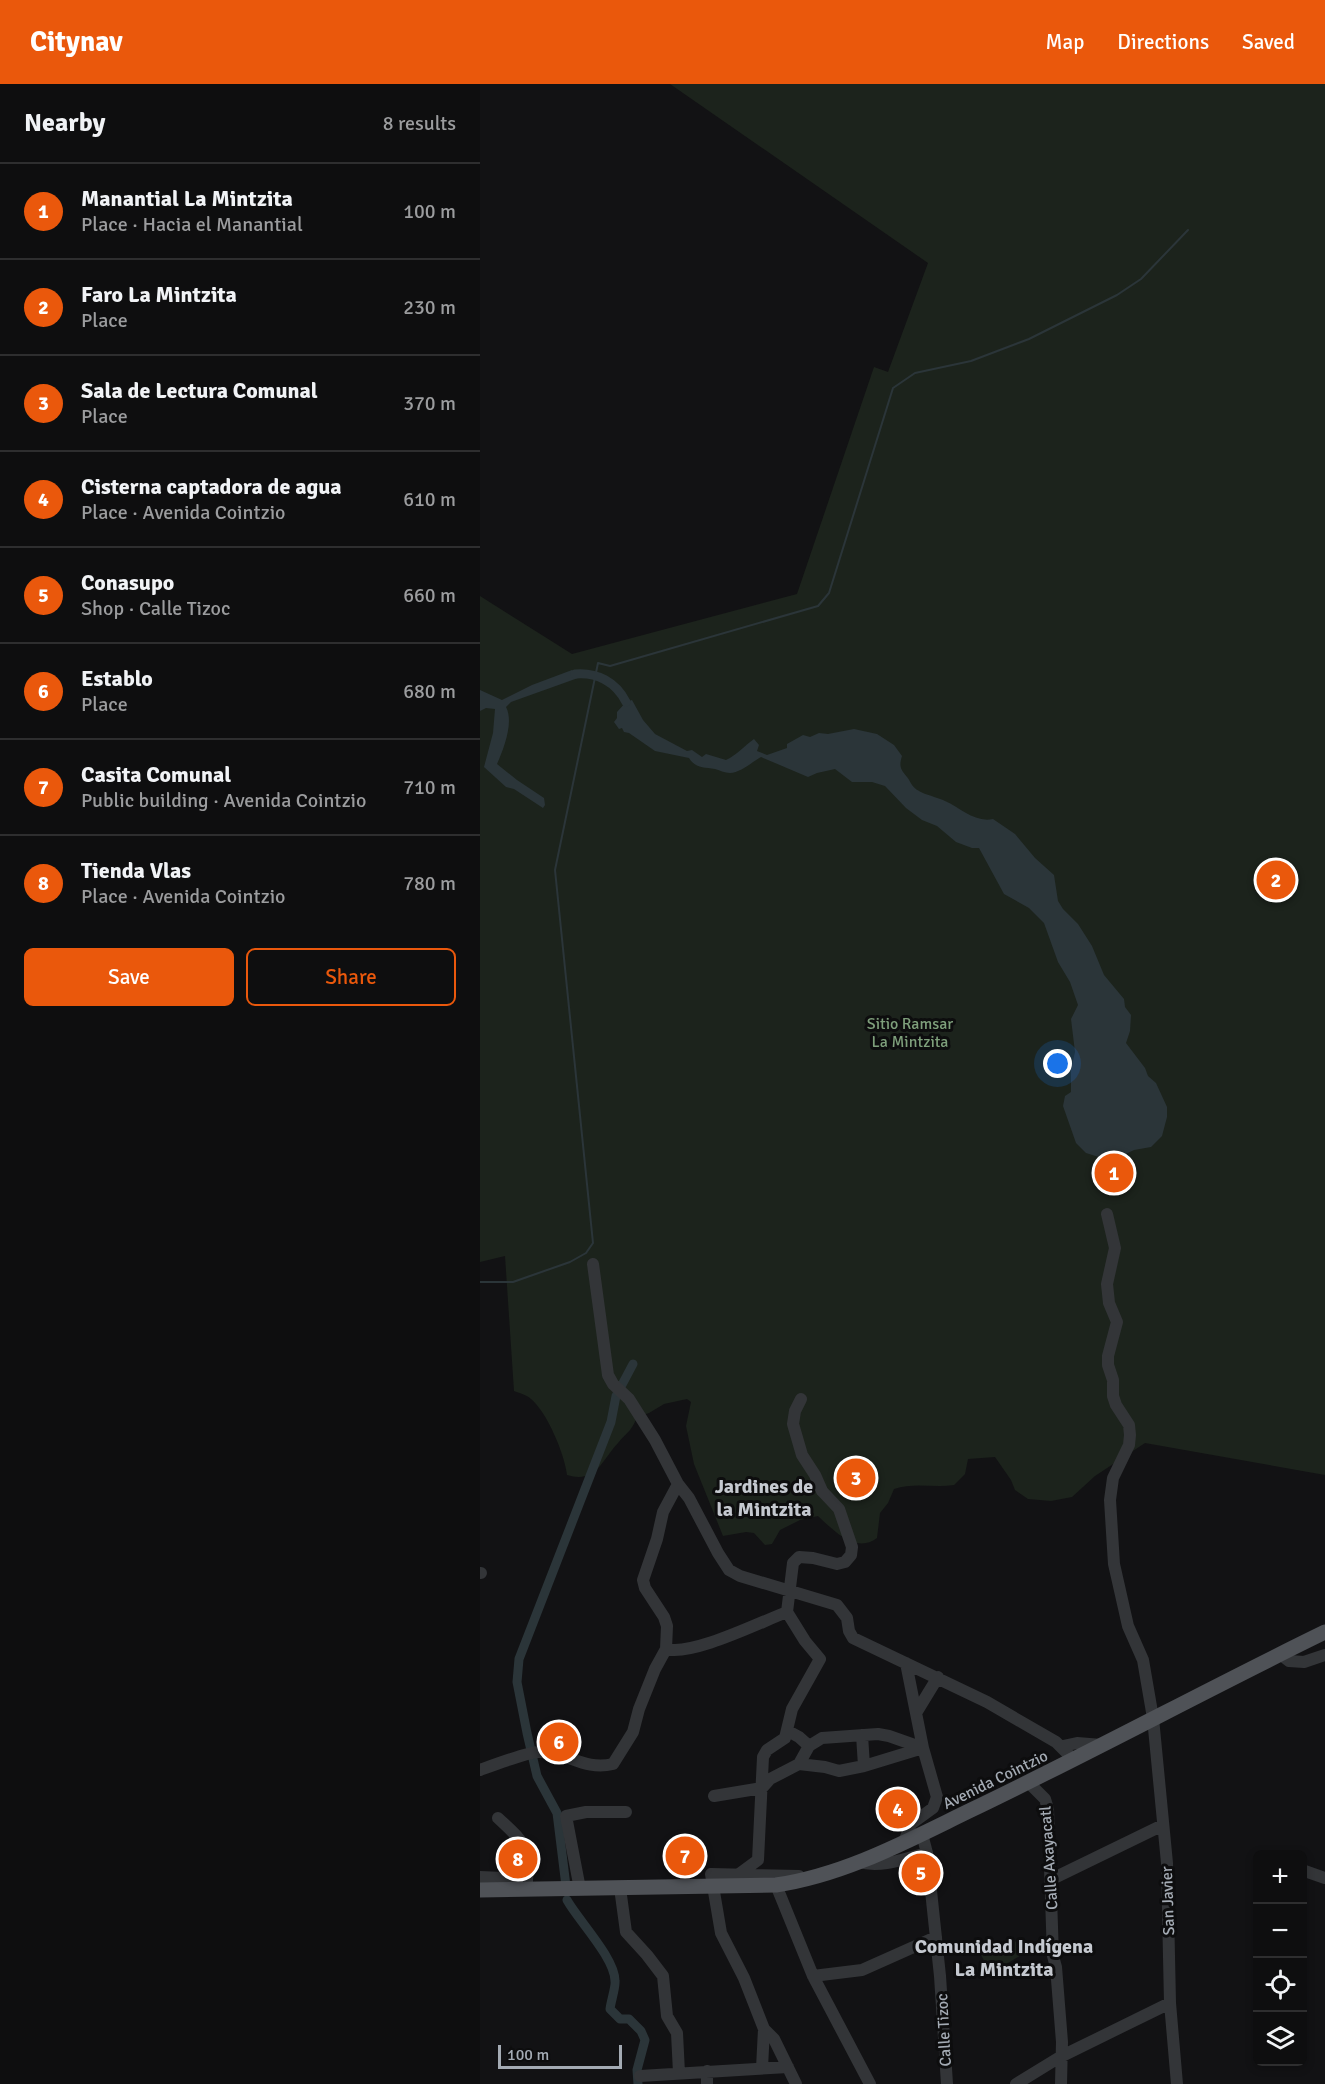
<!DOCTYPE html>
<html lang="en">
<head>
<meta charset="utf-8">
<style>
  :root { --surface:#0e0e0f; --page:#1c1c1d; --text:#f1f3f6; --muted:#9b9c9e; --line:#2e2e2f; --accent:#ea580c }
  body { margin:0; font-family:Signika,sans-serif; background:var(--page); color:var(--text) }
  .controls { position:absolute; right:18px; bottom:18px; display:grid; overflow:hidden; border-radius:9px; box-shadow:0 3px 9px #0003 }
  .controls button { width:54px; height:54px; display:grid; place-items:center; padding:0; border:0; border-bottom:2px solid var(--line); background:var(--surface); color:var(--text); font:30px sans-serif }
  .scale { position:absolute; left:18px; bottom:15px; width:124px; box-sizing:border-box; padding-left:6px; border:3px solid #a4abb4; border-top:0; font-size:16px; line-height:21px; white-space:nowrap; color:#a4abb4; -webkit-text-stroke:4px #0d0d0e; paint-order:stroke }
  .you { position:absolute; left:578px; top:980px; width:21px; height:21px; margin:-15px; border:4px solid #fff; border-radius:50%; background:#1a73e8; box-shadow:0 0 0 9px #1a73e833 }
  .badge { display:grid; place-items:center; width:39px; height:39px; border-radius:50%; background:var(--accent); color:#fff; font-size:20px; font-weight:700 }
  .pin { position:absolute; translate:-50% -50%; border:3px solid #fff; box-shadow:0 2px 6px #0006 }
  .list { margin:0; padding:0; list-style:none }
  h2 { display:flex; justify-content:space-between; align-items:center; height:78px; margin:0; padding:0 24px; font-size:26px }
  h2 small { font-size:20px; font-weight:400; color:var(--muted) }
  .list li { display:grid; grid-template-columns:39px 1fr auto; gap:18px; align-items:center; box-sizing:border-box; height:96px; padding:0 24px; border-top:2px solid var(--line) }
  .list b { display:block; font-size:22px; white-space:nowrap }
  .list p { margin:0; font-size:20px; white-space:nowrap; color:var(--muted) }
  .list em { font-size:20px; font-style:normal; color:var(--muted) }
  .actions { display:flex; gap:12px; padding:18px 24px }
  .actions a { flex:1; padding:14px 0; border:2px solid var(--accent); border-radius:9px; text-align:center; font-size:21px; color:var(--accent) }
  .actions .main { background:var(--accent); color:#fff }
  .icon { flex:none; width:33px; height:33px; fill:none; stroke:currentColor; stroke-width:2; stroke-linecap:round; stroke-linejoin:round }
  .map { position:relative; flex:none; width:845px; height:2000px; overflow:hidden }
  header { display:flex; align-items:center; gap:36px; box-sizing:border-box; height:84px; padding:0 30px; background:var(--accent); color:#fff }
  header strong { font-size:28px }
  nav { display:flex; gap:33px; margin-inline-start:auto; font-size:21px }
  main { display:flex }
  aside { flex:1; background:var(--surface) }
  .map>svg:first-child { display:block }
</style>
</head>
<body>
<header>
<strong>Citynav</strong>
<nav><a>Map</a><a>Directions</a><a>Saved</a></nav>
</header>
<main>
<aside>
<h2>Nearby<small>8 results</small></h2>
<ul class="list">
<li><span class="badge">1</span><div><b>Manantial La Mintzita</b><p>Place · Hacia el Manantial</p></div><em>100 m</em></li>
<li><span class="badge">2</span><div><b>Faro La Mintzita</b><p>Place</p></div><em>230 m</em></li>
<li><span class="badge">3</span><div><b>Sala de Lectura Comunal</b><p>Place</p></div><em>370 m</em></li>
<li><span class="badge">4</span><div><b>Cisterna captadora de agua</b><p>Place · Avenida Cointzio</p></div><em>610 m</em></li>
<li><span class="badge">5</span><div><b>Conasupo</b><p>Shop · Calle Tizoc</p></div><em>660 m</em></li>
<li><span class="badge">6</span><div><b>Establo</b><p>Place</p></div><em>680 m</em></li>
<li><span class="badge">7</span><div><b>Casita Comunal</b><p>Public building · Avenida Cointzio</p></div><em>710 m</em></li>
<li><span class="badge">8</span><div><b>Tienda Vlas</b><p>Place · Avenida Cointzio</p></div><em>780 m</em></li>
</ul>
<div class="actions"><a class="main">Save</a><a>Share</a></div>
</aside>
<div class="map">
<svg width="845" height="2000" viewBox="0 0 845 2000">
  <rect width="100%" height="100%" fill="#121214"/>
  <path fill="#1c231c" d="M190 0H845V1391L665 1359 615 1392 592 1413 571 1417 548 1415 535 1406 531 1396 515 1373 488 1375 485 1390 474 1401C453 1404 434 1398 414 1405L408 1419 400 1429 397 1454C376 1470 354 1447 338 1432L320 1436 300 1446 292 1460 285 1461 274 1449 266 1448 243 1452 214 1380 206 1342 211 1318 207 1315 184 1320 169 1329 157 1333C151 1348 148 1347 138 1359 122 1376 116 1400 87 1391 85 1371 67 1328 51 1315 47 1311 39 1309 34 1307L25 1172 0 1178V512L92 570 317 510 394 283 408 288 448 179Z
    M532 1852 543 1870 511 1889 501 1871Z"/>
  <path fill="#2b3539" d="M92 586 98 594 31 618 26 623C34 638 24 664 17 680L37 696 64 714 65 721 63 724 34 705 26 703 4 683 13 649 15 625 6 624 0 627V606L22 616 52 601Z
    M152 616 163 636 175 650 207 667 212 666 222 673 226 670 246 676C257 671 264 662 274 655L279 661 277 667 287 671 307 664V660L323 651 330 653 339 649 348 650 374 645 397 650 414 661 422 672C419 682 420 685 427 693 429 695 430 698 432 701 438 710 455 712 465 717 481 724 495 739 513 735L535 750 555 774 574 791 578 817 583 825 598 840 612 862 624 891 644 915 645 923 651 931 650 947 646 959 665 984 668 992 676 999 687 1023V1033L682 1052 671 1063 654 1066 635 1075 622 1074 606 1069 596 1059 583 1022 585 1012 591 1008V986L595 968 591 935 598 921 590 898 578 878 564 839 549 824 524 810 499 764H492L476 758 457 742 442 736 426 724 405 702 392 698H372L355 685 337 689 328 693 281 673C272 678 260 689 250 689 245 689 239 686 235 685 224 683 216 685 209 674L175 667 149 649 144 648 142 644 139 645 134 638 137 634V628L146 618Z"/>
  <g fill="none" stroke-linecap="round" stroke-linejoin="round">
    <path stroke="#2b3539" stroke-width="2" d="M0 1198H33L50 1192 90 1178 106 1169 113 1159 75 786 118 579 130 582 338 522 349 509 413 304 435 289 491 277 549 255 637 211 661 195 708 146"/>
    <path stroke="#2b3539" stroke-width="9" d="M95 590C117 588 136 598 146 618
      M86 1802 77 1729 57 1692 47 1649 37 1598 39 1575 131 1338 136 1312 153 1280
      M87 1816C98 1836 135 1874 135 1897 136 1902 131 1917 130 1925L140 1935H149L161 1947 165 1956 157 1986 158 2000"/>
    <path stroke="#333538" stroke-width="12" d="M627 1130 635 1164 627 1200 629 1219 637 1238 628 1272V1281L633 1296V1312L636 1321 649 1341 650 1351 649 1361 633 1394 630 1416 634 1480 648 1542 663 1576 673 1634 687 1779 690 1919 697 2000
      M113 1180 128 1291 133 1300 149 1315 175 1356 198 1400 209 1414 238 1469 249 1486 260 1492 357 1521 367 1534 369 1547 373 1554 507 1618 576 1658 594 1676
      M0 1489H1
      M186 1565C213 1572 278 1539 307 1528
      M800 1570 809 1577 824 1578 845 1571
      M436 1629 458 1593
      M308 1647 319 1653 329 1662
      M382 1651 384 1682
      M583 1662 597 1659 622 1661
      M319 1680 345 1683 359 1687 384 1682 443 1664
      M0 1686C11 1682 48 1668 59 1668 87 1667 103 1687 133 1680L153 1648 159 1625 175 1585 186 1565 187 1542 184 1533 165 1504 163 1496 177 1455 183 1428 198 1400
      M549 1699 565 1715 568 1725 573 1872 576 1883 582 1958 581 2000
      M234 1712 282 1704 290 1695 319 1680 329 1662 342 1654 398 1650 409 1652 443 1664
      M18 1734C40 1755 52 1762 47 1795
      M442 1750 447 1769 460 1892 467 2000
      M424 1758 431 1740 453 1724 457 1713 443 1664 426 1579
      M378 1778C402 1784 424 1775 447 1769
      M822 1786 845 1794
      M259 1790 278 1776 283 1673 287 1666 305 1654 312 1625 340 1575 325 1557 307 1528 313 1479 319 1473 333 1474 357 1480 365 1478 371 1471 372 1463 359 1425 342 1407 335 1391 322 1371 313 1340 315 1327 321 1315
      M0 1793 47 1795V1801
      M572 1795 683 1741
      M296 1801 333 1892 390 2000
      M140 1804 146 1848 167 1871 183 1892 187 1932 197 1949 199 1989
      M100 1805 86 1732 106 1728H146
      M333 1892 382 1886 456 1853
      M282 1984 284 1945
      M160 1992 308 1983
      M227 2000V1987
      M316 2000 294 1955 284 1945 264 1894 241 1849 231 1790 319 1792
      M536 2000 580 1973 690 1919"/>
    <path stroke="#4f5257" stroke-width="15" d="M0 1806 296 1801C365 1791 429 1756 491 1726 610 1669 726 1606 845 1548"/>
  </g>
  <g text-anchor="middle" stroke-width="6" stroke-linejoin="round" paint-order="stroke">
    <g font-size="16" fill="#7e9f7b" stroke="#0d0d0e">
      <text x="430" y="945">Sitio Ramsar<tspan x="430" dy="18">La Mintzita</tspan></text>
    </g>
    <g font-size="16" fill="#a4abb4" stroke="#0d0d0e">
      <text transform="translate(515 1695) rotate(-26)" y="6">Avenida Cointzio</text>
      <text transform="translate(568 1774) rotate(-94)" y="6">Calle Axayacatl</text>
      <text transform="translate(687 1817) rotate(-92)" y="6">San Javier</text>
      <text transform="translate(463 1946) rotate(-93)" y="6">Calle Tizoc</text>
    </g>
    <g font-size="20" font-weight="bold" fill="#c5c9d0" stroke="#0d0d0e">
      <text x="284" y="1409">Jardines de<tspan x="284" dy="23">la Mintzita</tspan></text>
      <text x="524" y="1869">Comunidad Indígena<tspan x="524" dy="23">La Mintzita</tspan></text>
    </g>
  </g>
</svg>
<div class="controls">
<button>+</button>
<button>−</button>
<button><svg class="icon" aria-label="locate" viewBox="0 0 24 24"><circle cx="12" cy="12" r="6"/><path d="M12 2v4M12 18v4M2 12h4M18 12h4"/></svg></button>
<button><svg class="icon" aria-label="layers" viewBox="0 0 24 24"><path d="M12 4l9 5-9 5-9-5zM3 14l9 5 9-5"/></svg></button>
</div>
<div class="scale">100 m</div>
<div class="you"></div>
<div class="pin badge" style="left:634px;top:1089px">1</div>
<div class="pin badge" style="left:796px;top:796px">2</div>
<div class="pin badge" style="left:376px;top:1394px">3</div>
<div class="pin badge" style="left:418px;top:1725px">4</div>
<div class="pin badge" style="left:441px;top:1789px">5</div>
<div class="pin badge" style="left:79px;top:1658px">6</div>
<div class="pin badge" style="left:205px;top:1772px">7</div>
<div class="pin badge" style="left:38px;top:1775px">8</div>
</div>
</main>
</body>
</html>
